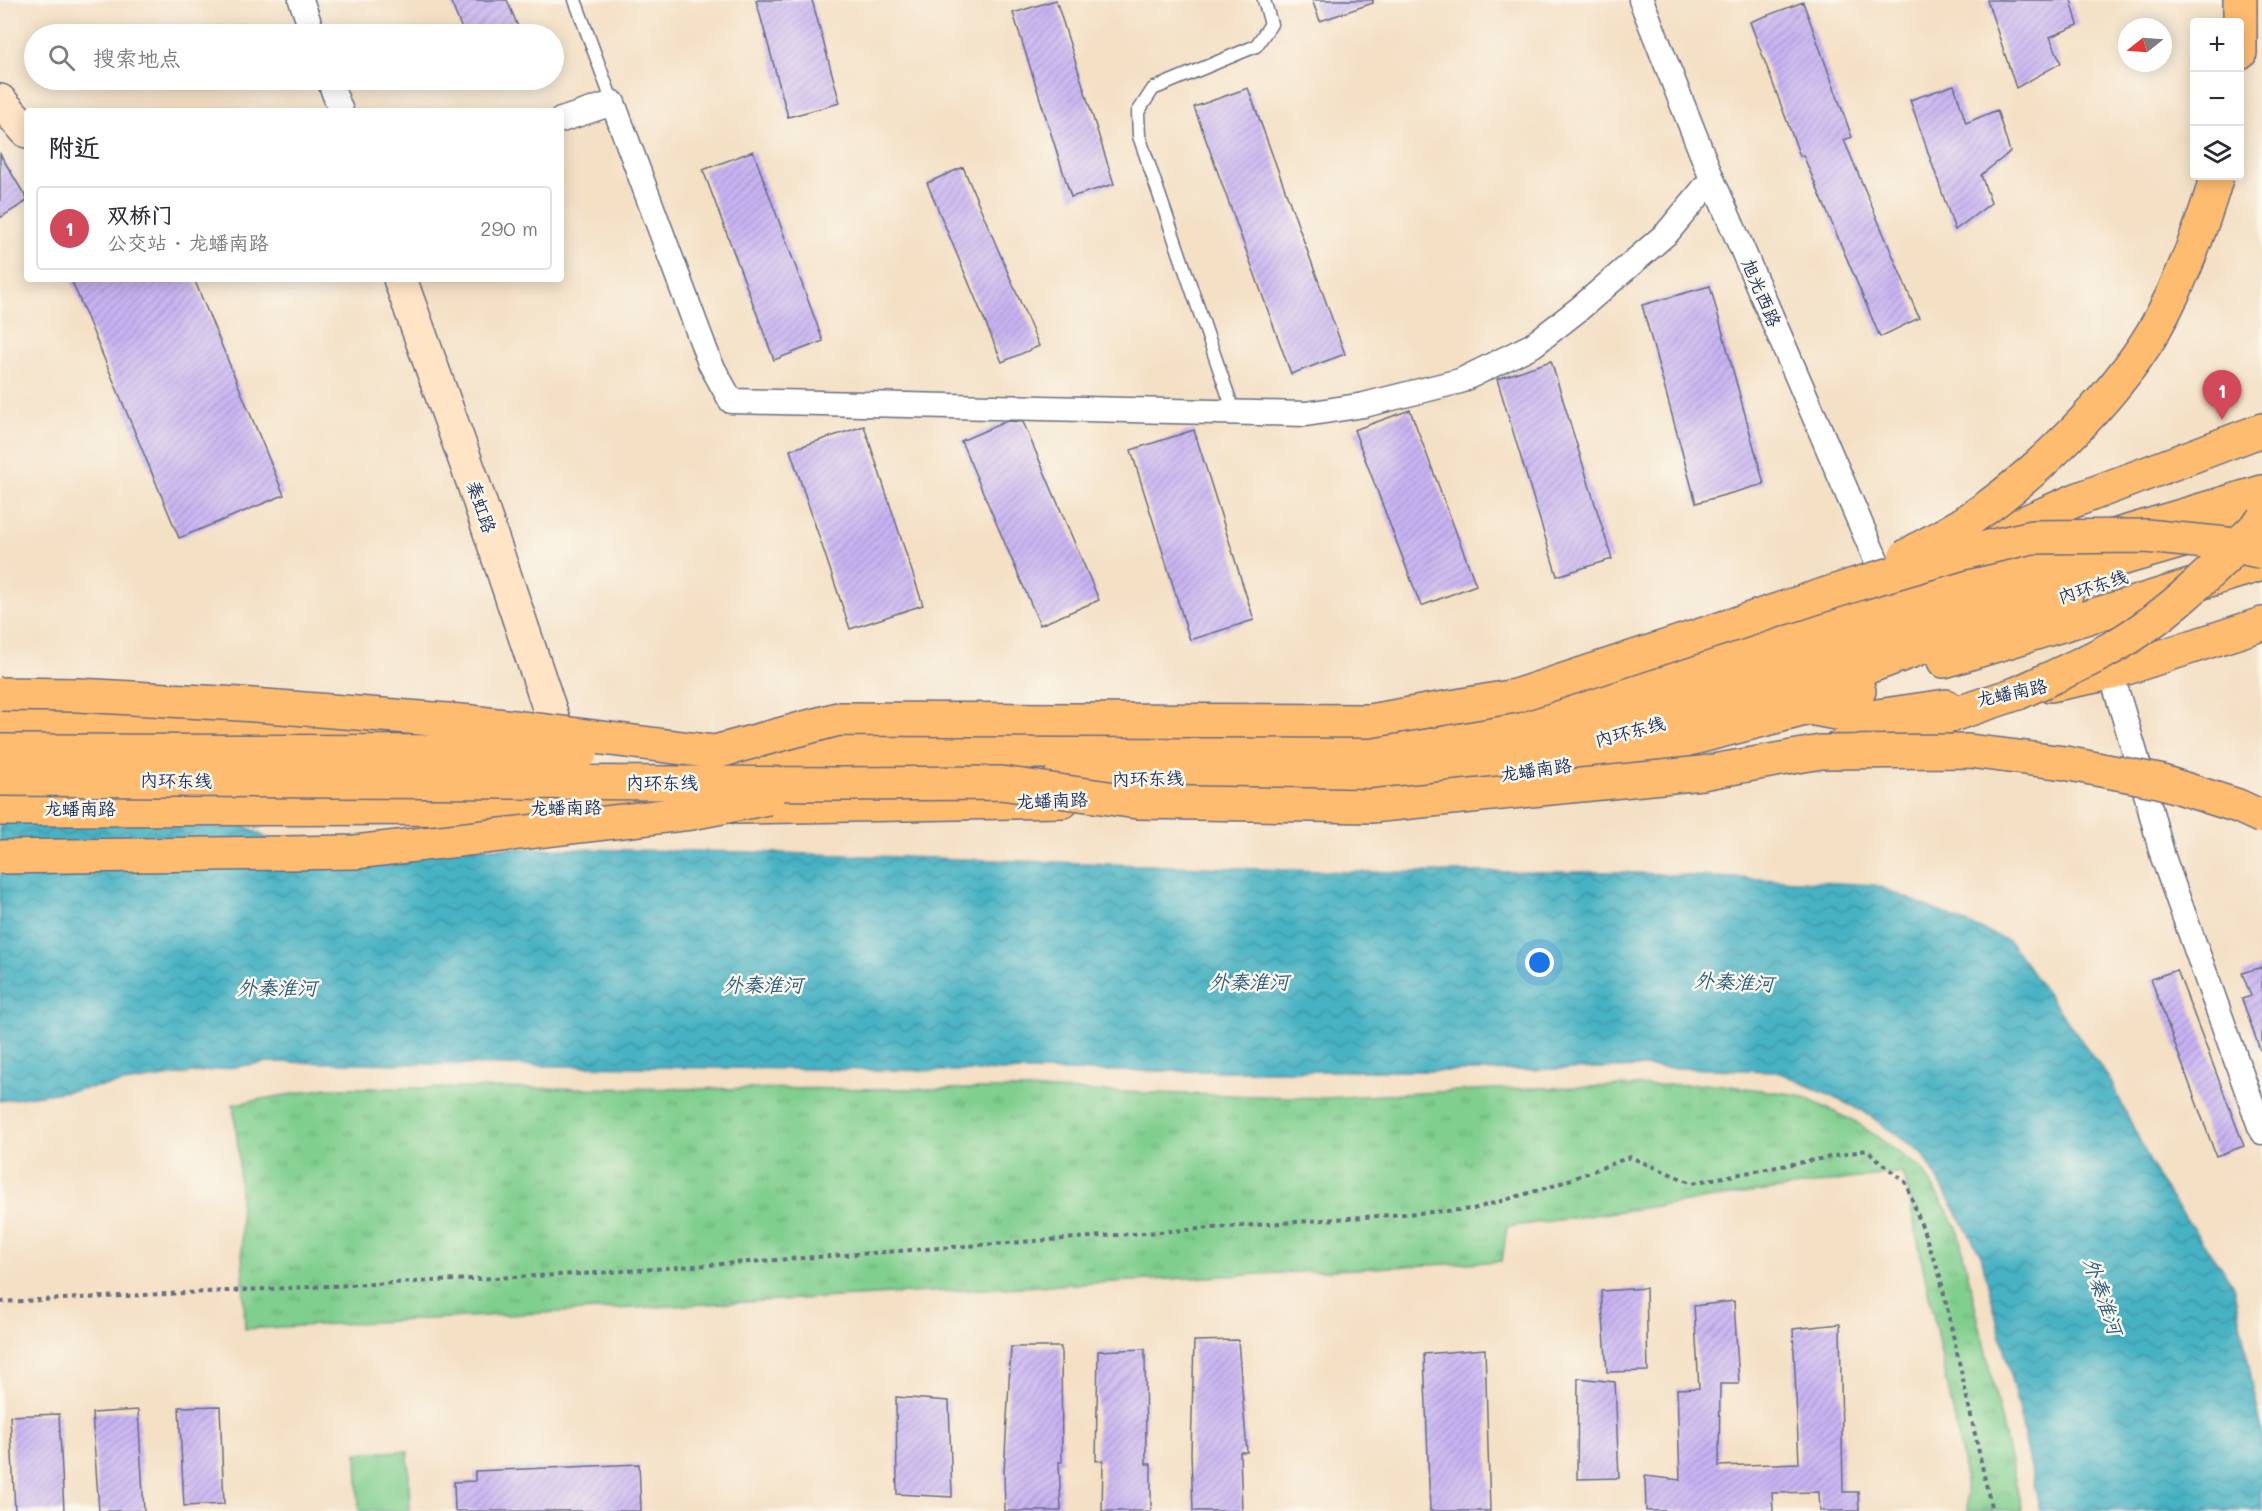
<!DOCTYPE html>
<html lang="zh">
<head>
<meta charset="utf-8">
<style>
  :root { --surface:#fff; --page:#f7f7f7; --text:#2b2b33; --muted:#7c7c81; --line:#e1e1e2; --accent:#d1495b }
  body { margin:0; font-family:Mali,"LXGW WenKai TC",sans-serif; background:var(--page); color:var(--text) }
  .controls { position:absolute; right:18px; top:18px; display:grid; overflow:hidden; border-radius:6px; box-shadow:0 3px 15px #0003 }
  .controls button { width:54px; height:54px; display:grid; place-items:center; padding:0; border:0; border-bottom:2px solid var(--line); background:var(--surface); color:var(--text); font:30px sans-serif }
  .compass { position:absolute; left:2118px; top:18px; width:54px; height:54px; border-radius:50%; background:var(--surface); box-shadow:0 3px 15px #0003; rotate:253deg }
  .you { position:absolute; left:1540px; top:963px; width:21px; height:21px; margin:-15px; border:4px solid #fff; border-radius:50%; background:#1a73e8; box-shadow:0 0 0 9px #1a73e833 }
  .badge { display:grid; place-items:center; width:39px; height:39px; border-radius:50%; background:var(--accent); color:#fff; font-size:20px; font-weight:700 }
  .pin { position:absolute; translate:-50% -50px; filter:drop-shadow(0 2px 3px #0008) }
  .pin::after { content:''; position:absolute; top:32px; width:21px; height:18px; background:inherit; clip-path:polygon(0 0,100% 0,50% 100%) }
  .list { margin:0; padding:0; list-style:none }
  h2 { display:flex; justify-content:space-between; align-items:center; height:78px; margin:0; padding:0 24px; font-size:26px }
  h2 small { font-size:20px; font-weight:400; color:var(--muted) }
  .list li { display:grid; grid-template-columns:39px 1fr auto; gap:18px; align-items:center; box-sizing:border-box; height:84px; margin:0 12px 12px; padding:0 12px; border:2px solid var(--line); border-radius:6px }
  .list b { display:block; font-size:22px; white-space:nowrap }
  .list p { margin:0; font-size:20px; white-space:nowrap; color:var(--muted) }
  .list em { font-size:20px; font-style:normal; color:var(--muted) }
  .icon { flex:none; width:33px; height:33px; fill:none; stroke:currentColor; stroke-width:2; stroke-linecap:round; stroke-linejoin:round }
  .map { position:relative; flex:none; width:2262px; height:1511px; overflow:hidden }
  .search { position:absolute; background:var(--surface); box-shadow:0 3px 15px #0003; left:24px; top:24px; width:540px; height:66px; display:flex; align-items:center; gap:15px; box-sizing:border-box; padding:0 21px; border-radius:33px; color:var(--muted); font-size:22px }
  .panel { position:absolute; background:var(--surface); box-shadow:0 3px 15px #0003; left:24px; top:108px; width:540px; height:174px; border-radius:6px }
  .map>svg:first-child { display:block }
</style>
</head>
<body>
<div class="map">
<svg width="2262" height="1511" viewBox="0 0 2262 1511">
  <defs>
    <pattern id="grass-tufts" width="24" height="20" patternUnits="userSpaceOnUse" patternTransform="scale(1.5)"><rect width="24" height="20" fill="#80cf8e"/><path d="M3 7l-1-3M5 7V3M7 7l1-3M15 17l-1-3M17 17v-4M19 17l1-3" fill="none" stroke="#68a877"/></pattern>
    <pattern id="water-waves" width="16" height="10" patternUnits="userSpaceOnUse" patternTransform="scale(1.5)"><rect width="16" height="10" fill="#46b2c3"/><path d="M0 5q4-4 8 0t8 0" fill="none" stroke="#3a91a2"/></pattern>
    <pattern id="building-hatch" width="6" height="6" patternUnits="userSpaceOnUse" patternTransform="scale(1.5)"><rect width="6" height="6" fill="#c9b4f3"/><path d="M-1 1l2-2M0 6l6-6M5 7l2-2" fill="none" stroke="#a293c8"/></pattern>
  </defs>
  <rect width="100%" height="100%" fill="#fbf7ec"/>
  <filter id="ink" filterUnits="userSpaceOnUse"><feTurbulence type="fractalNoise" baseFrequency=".0167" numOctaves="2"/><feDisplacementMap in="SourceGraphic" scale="12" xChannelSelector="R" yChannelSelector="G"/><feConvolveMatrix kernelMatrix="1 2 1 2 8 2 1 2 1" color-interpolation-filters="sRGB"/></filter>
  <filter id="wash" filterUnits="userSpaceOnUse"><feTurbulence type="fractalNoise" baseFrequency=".008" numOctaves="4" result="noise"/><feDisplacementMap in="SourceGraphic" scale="24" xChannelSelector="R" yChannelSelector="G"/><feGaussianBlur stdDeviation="1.35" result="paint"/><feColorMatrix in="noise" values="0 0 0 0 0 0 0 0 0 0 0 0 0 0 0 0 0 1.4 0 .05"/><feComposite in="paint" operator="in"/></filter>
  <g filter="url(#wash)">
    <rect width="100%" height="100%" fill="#f4e0c5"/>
    <path fill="url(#grass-tufts)" stroke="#4e7f76" stroke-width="1.5" d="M1714 1084 1799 1095 1856 1122 1922 1169 1957 1227 2022 1511H1968L1963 1461 1906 1183 1901 1172 1507 1227 1502 1261 245 1329 238 1146 233 1104 327 1088 1016 1089 1325 1098 1494 1089Z"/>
    <path fill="#80cf8e" stroke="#4e7f76" stroke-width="1.5" d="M408 1451 410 1511H359L357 1453Z"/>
    <path fill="url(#water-waves)" stroke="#307090" stroke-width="1.5" d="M0 684 277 844 749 852 1349 872H1616L1876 885 2009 941 2110 1080 2160 1182 2233 1285 2262 1432V1511H2040L2018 1407 1981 1255 1923 1154 1863 1111 1776 1071 1648 1067 1474 1071H961L269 1062 0 1101Z"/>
    <g id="blocks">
      <path fill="url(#building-hatch)" d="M450 0H507L521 34H464Z
        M756 0H812L840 103 788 117Z
        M1056 0 1114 184 1071 197 1013 13Z
        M1312 0H1373V3L1320 21Z
        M1987 0H2071L2078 25 2050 37 2061 63 2016 88Z
        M1803 2 1852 137 1844 140 1919 318 1880 337 1803 155 1800 156 1750 22Z
        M1954 85 1966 123 1997 110 2010 152 1981 175 1991 203 1955 230 1910 100Z
        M1248 88 1345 354 1291 374 1194 107Z
        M753 151 823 341 774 360 703 170Z
        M0 154 27 199V201L0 218Z
        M963 167 1039 346 1002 362 927 183Z
        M71 279H194L284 495 179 538Z
        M1710 286 1764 484 1696 503 1642 305Z
        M1551 361 1612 559 1557 576 1497 379Z
        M1410 410 1476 585 1421 606 1354 430Z
        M1007 421 1023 422 1099 600 1040 625 961 441Z
        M864 426 923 605 850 629 790 450Z
        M1194 430 1254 620 1190 640 1131 450Z
        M2262 967V1050H2260L2242 999 2251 996 2242 973Z
        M2177 970 2244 1146 2216 1156 2151 979Z
        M1646 1288 1648 1371 1607 1372 1601 1291Z
        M1734 1301 1739 1384H1720L1719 1466 1799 1463 1793 1329 1840 1324 1843 1492H1858L1859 1511H1820L1819 1492 1772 1493 1773 1511H1646L1645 1476 1680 1480 1677 1389 1699 1388 1694 1306Z
        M1238 1340 1247 1452H1240L1242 1511H1193L1191 1453 1194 1341Z
        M1011 1347H1061L1062 1462H1059L1061 1511H1005L1004 1472Z
        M1145 1349 1146 1464H1151V1511H1102L1103 1460 1096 1461 1098 1351Z
        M1485 1349 1490 1511H1430L1424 1354Z
        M1578 1378 1615 1382 1619 1478 1577 1479Z
        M896 1397 949 1401 952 1497 897 1494Z
        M220 1406 224 1504 184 1506 179 1407Z
        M138 1410 144 1511H99L92 1413Z
        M59 1414 64 1511H15L10 1416Z
        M639 1464 641 1511H455L454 1482 475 1481V1471Z"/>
    </g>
  </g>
  <g filter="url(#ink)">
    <use href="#blocks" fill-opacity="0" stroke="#676d82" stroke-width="1.5"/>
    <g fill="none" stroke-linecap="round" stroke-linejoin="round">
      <g stroke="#676d82" stroke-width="15">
        <path id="lane" d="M575 0 613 103
          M1234 412 1139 136 1138 112 1153 89 1256 46 1271 24 1264 0"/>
      </g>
      <g stroke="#676d82" stroke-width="27">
        <path id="street" d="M301 0 313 34
          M1641 0 1712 179 1886 583
          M329 80 341 111
          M561 120 613 103 710 363 731 401 1306 414 1364 405 1460 381 1533 345 1579 309 1667 233 1712 179
          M2111 673 2136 756 2163 857 2262 1132"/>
      </g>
      <g stroke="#676d82" stroke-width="36">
        <path id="secondary" d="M0 101 27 131
          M400 279 472 479 559 737"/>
      </g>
      <g stroke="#676d82" stroke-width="36">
        <path id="primary" d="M1987 539 2076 500 2262 430
          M2050 685 2111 673 2262 624
          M0 726 463 735
          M1384 728 1439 727 1561 701 1726 646
          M1483 778 1600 762 1809 708 1863 718 1946 706
          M737 807 1063 801
          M0 809 634 808"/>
      </g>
      <g stroke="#676d82" stroke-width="36">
        <path id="highway" d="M2240 53V0
          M1700 656 1851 614 2262 492
          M1944 661 2262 564
          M1809 708 1859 691
          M1840 747 1940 719 2018 693
          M733 752H1120L1415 747 1534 730 1728 679 1921 617 2262 518
          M1057 782 1339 774 1463 767 1590 743 1854 672 2066 595"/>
      </g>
      <path stroke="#676d82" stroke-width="4" stroke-dasharray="4.5 4.5" stroke-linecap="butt" d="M0 1302 598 1273 1473 1209 1553 1186 1630 1157 1692 1183 1867 1150 1906 1183 1940 1276 1992 1511"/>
      <use href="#lane" stroke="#fff" stroke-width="12"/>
      <use href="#street" stroke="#fff" stroke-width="24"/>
      <use href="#secondary" stroke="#ffe4c6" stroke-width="33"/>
      <use href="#primary" stroke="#febc71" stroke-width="33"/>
      <use href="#highway" stroke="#febc71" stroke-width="33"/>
      <g stroke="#676d82" stroke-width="36" stroke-linecap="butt">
        <path id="highway-bridge" d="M1905 557C1924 545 1945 535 1964 523 2031 480 2113 399 2153 332 2182 282 2201 230 2217 176
          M2018 693C2048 679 2079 666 2108 650 2167 618 2215 568 2262 521
          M0 694 78 695 240 704 473 722 715 752 838 719 1369 721 1515 696 1857 584 1963 553 2032 537 2146 536 2227 544 2262 552
          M0 751 581 752
          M0 779 839 784 1001 783 1137 802 1371 806 1702 773 1821 752 1969 751 2065 763 2159 781 2238 806 2262 817
          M0 857 355 852 691 813 768 798"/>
      </g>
      <use href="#highway-bridge" stroke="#febc71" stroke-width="33"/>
    </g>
  </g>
  <g text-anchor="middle" stroke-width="5" stroke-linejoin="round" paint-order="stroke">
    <g font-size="18" fill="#1b2f5e" stroke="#fbf7ec">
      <text transform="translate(1761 293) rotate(67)" y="6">旭光西路</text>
      <text transform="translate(481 507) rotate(71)" y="6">秦虹路</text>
      <text transform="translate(2093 587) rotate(-18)" y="6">内环东线</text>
      <text transform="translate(2012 693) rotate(-12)" y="6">龙蟠南路</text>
      <text transform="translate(1630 732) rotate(-15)" y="6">内环东线</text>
      <text transform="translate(1536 770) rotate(-8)" y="6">龙蟠南路</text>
      <text transform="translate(1148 779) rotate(-1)" y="6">内环东线</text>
      <text transform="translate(176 781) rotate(1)" y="6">内环东线</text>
      <text x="662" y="789">内环东线</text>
      <text transform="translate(1052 801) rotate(-2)" y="6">龙蟠南路</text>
      <text transform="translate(566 808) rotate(-1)" y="6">龙蟠南路</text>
      <text x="80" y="815">龙蟠南路</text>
    </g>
    <g font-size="20" font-style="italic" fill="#2a5d81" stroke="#fbf7ec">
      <text x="1249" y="989">外秦淮河</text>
      <text transform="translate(1734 982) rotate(3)" y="7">外秦淮河</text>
      <text x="763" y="992">外秦淮河</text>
      <text x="277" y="995">外秦淮河</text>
      <text transform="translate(2103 1296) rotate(71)" y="7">外秦淮河</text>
    </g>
  </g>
</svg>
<div class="controls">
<button>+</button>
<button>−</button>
<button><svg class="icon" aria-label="layers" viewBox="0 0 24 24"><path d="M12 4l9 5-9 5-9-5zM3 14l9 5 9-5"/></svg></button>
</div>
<svg class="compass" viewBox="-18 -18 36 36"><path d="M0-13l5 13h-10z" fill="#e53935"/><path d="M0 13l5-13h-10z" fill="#7c7c81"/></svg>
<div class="you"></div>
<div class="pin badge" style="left:2222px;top:420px">1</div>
<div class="search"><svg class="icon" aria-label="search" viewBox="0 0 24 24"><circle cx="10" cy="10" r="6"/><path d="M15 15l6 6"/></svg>搜索地点</div>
<section class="panel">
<h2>附近<small></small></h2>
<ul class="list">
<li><span class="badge">1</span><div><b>双桥门</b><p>公交站 · 龙蟠南路</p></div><em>290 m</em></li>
</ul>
</section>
</div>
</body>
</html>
